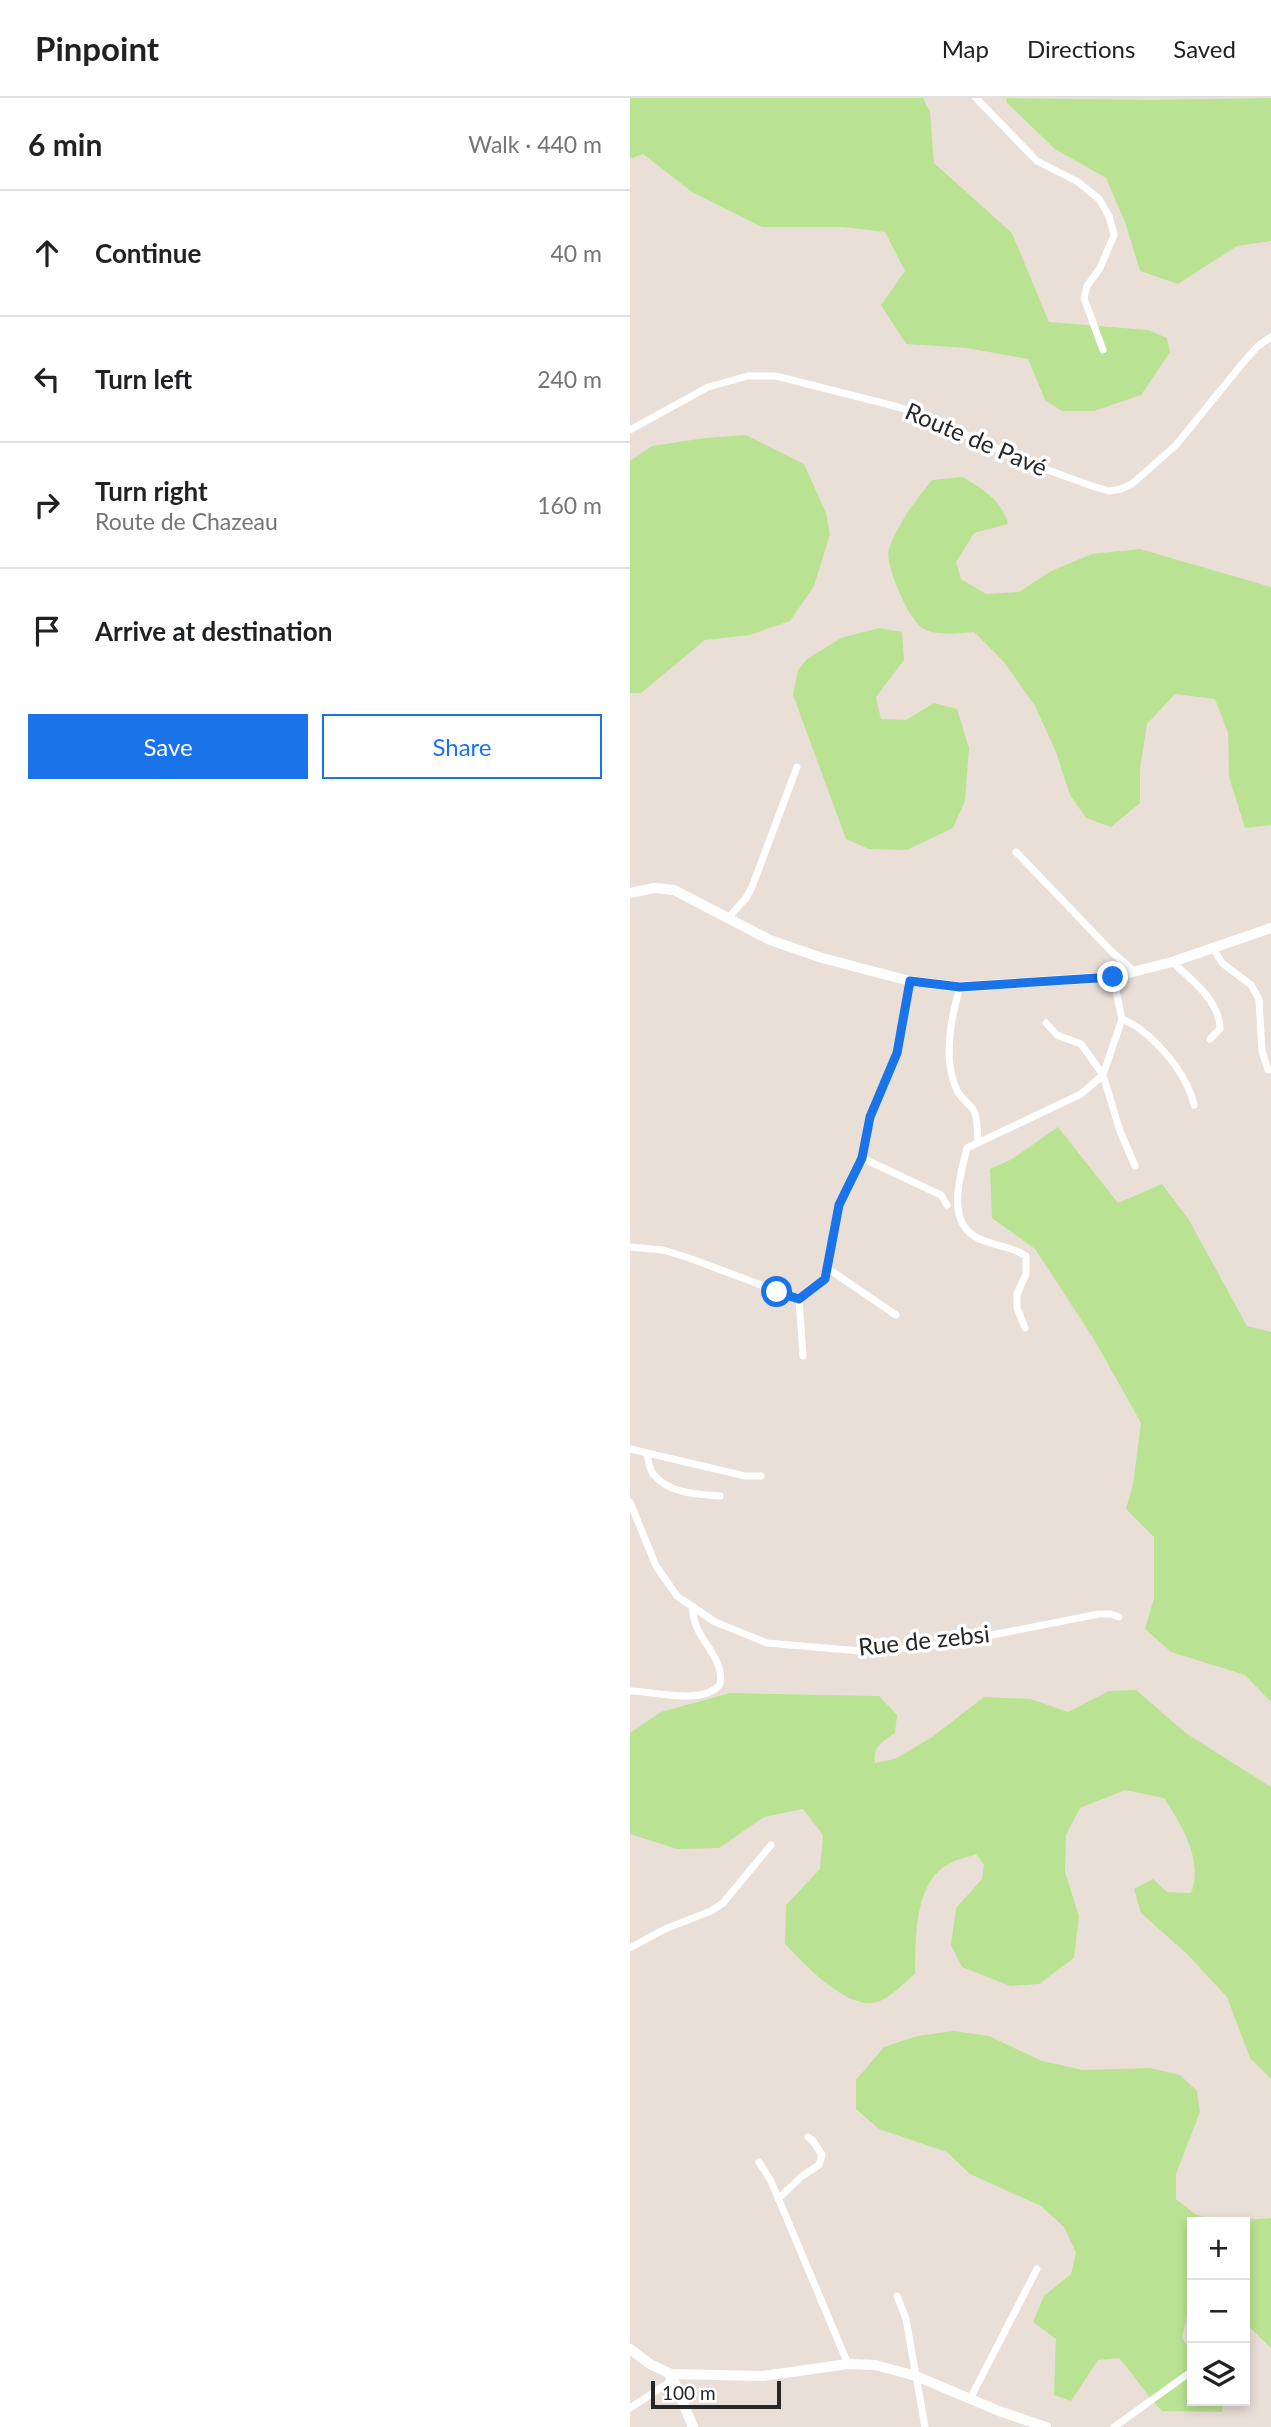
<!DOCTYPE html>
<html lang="en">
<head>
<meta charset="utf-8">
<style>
  :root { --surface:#fff; --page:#f6f6f6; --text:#202124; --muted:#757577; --line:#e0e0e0; --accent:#1a73e8 }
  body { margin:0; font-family:Lato,sans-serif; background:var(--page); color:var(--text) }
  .controls { position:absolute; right:21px; bottom:21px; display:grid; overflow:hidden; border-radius:0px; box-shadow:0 4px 10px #0003 }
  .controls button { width:63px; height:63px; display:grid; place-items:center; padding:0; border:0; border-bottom:2px solid var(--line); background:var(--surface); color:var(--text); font:35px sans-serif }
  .scale { position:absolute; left:21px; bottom:18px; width:130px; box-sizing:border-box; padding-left:7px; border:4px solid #272727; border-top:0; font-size:19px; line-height:24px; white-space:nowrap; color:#272727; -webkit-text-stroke:5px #fff; paint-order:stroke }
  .stop { position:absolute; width:21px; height:21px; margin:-16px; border:5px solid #1a73e8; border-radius:50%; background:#fff }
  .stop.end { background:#1a73e8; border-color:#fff; box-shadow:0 2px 7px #0008 }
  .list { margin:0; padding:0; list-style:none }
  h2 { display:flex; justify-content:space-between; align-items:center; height:91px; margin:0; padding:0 28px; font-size:30px }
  h2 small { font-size:23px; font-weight:400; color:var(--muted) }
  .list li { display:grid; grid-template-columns:46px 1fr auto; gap:21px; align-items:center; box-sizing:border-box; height:126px; padding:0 28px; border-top:2px solid var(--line) }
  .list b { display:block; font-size:26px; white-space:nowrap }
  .list p { margin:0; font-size:23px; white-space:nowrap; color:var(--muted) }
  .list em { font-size:23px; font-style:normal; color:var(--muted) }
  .actions { display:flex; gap:14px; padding:21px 28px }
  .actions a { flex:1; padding:16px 0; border:2px solid var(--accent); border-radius:0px; text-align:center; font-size:24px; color:var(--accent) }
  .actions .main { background:var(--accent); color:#fff }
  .icon { flex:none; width:38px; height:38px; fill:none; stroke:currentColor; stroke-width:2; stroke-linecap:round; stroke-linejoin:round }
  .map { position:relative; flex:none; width:641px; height:2329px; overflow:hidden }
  header { display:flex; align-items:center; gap:42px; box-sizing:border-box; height:98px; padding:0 35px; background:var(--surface); border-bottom:2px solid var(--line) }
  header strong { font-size:33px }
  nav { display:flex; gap:38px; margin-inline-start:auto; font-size:24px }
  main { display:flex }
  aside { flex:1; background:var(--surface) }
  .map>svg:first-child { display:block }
</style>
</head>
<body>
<header>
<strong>Pinpoint</strong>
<nav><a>Map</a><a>Directions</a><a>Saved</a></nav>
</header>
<main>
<aside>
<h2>6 min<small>Walk · 440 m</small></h2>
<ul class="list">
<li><svg class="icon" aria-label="ahead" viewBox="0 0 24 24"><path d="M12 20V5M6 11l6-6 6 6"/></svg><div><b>Continue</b></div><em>40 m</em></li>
<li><svg class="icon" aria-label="left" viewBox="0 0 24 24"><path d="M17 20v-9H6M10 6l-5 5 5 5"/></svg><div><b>Turn left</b></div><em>240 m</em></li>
<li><svg class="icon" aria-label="right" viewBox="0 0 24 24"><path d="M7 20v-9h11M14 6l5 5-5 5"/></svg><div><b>Turn right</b><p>Route de Chazeau</p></div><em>160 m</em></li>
<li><svg class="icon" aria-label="arrive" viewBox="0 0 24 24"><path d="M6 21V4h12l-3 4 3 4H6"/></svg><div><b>Arrive at destination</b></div></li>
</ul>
<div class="actions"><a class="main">Save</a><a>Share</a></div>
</aside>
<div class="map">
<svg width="641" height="2329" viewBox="0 0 641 2329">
  <rect width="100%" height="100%" fill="#eadfd7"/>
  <path fill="#b9e392" d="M0 0H293L300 14 304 65 382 135 419 224 518 232 537 240 540 254 511 297 464 313H432L415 302 398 261 337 250 276 246 251 207 275 173 255 134 214 129H132L62 94 13 56 0 61Z
    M376 0 520 2 641 0V143L607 148 548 186 510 173 495 124 476 80 425 51 377 5Z
    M116 337 174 366 196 415 200 436 184 488 160 523 120 537 75 542 11 595H0V363L22 348 75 340Z
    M333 379C352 391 373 403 378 426L344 435 326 464 331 481 356 496 389 494 421 473 462 456 510 451 641 489V727L615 730 599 679 598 635 585 601 545 596 517 626 510 671V705L481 729 456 720 440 697 426 654 405 608 374 564 344 534C328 535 305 539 291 529 278 519 254 466 259 451 268 425 285 403 302 382Z
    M249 530 272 534 274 562 246 599 251 621 276 622 304 605 327 611 339 650 335 703 323 730 277 752 239 751 216 741 163 597 168 572 177 561 211 540Z
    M428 1029 488 1105 532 1086 559 1122 617 1228 641 1234V1604L615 1577 541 1554 515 1531 524 1500V1439L496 1411 503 1386 511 1325 465 1243 405 1151 362 1120 360 1071 382 1061Z
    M506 1592 557 1636 641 1689V1981L620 1960 597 1899 557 1856 511 1815 504 1791 523 1781 537 1794 561 1795C574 1763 551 1726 534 1700L495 1692 450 1710 436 1737 435 1774 449 1818 444 1860 409 1886 380 1888 332 1869 321 1847 326 1810 352 1781 354 1767 346 1756C336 1760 323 1762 315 1768 283 1790 286 1843 285 1876 275 1884 262 1898 250 1903 220 1916 174 1866 155 1846L156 1807 190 1771 193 1737 173 1711 134 1719 89 1750 47 1751 0 1736V1635L31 1614 100 1595 249 1598 267 1617 265 1635C253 1643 242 1649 245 1665L265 1661 302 1639 354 1599 401 1601 438 1614 479 1593Z
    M324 1933 359 1938 412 1963 453 1972 520 1970 550 1977 567 1993 570 2014 546 2076V2101L565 2116 585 2124 641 2120V2250L615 2225V2124H562V2196L552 2240 562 2253V2303H594L592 2314 532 2313C516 2297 505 2278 489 2260L468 2262 441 2303 424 2297 426 2241 403 2224 414 2198 441 2176 446 2155 434 2129 411 2108 340 2076 317 2054 249 2031 226 2011V1982L254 1949 287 1938Z"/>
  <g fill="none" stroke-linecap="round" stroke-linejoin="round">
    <path stroke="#fff" stroke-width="7" d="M346 0 407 63 448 84 469 101 479 118 484 137 470 170 457 188 454 200 473 252
      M0 332 78 289 118 278H146L268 309 295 318 401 366 465 389 479 393 491 391 502 386 546 347 612 266 628 248 641 239
      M386 754 483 855 505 874
      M98 820 116 800 122 789 167 669
      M583 850 592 865 621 887 629 901 632 953 638 972
      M542 864C561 881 590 903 590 931L580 941
      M330 889C321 919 313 960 326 990 330 1000 337 1004 343 1011 348 1018 347 1034 348 1042
      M492 921C498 924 506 927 511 932 533 948 559 981 564 1007
      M416 925 427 937 451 946 473 977 490 1033 505 1068
      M232 1060 311 1097 317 1107
      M0 1149 33 1152 59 1160 169 1201 173 1258
      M197 1170 266 1217
      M169 1201 195 1181 209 1107 232 1060 240 1019 266 955 280 883
      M395 1230 387 1210V1196L396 1176V1158C380 1147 360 1148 344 1138 316 1120 331 1075 337 1050L451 996 473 977 492 921 483 879
      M0 1351 115 1378H131
      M17 1355C18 1361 19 1370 23 1376 39 1396 67 1396 90 1398
      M0 1404 26 1468 47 1498 85 1524 137 1545 242 1554 321 1545 469 1516H481L489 1519
      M0 1593C24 1593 73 1608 90 1586 96 1558 60 1538 63 1509
      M0 1850 35 1831 81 1813 93 1805 141 1747
      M129 2064 141 2083 218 2266
      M148 2101 172 2078 189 2067 192 2057 183 2043 178 2039
      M267 2198 276 2221 295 2329
      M340 2301 407 2171
      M0 2310 38 2285 41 2276
      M484 2329 562 2273"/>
    <path stroke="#fff" stroke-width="10" d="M0 795 24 790 44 792 140 842 192 860 280 883 330 889 483 879 542 864 641 830
      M0 2251 20 2266 41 2276 133 2278 218 2266 245 2267 286 2278 369 2313 416 2329
      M41 2276 63 2329"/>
  </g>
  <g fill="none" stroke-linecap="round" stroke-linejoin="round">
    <path stroke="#1a73e8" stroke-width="9" d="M147 1194 169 1201 195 1181 209 1107 232 1060 240 1019 267 955 280 883 330 889 483 879"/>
  </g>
  <g text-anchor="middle" stroke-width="7" stroke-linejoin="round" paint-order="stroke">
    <g font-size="24" fill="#272727" stroke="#fff">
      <text transform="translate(346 342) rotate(23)" y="8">Route de Pavé</text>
      <text transform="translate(294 1543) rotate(-6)" y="8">Rue de zebsi</text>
    </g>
  </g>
</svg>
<div class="controls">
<button>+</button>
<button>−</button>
<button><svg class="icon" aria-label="layers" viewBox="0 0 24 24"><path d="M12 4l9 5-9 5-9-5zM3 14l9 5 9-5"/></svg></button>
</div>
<div class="scale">100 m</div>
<div class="stop" style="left:147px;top:1194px"></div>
<div class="stop end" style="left:483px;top:879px"></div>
</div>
</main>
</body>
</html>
